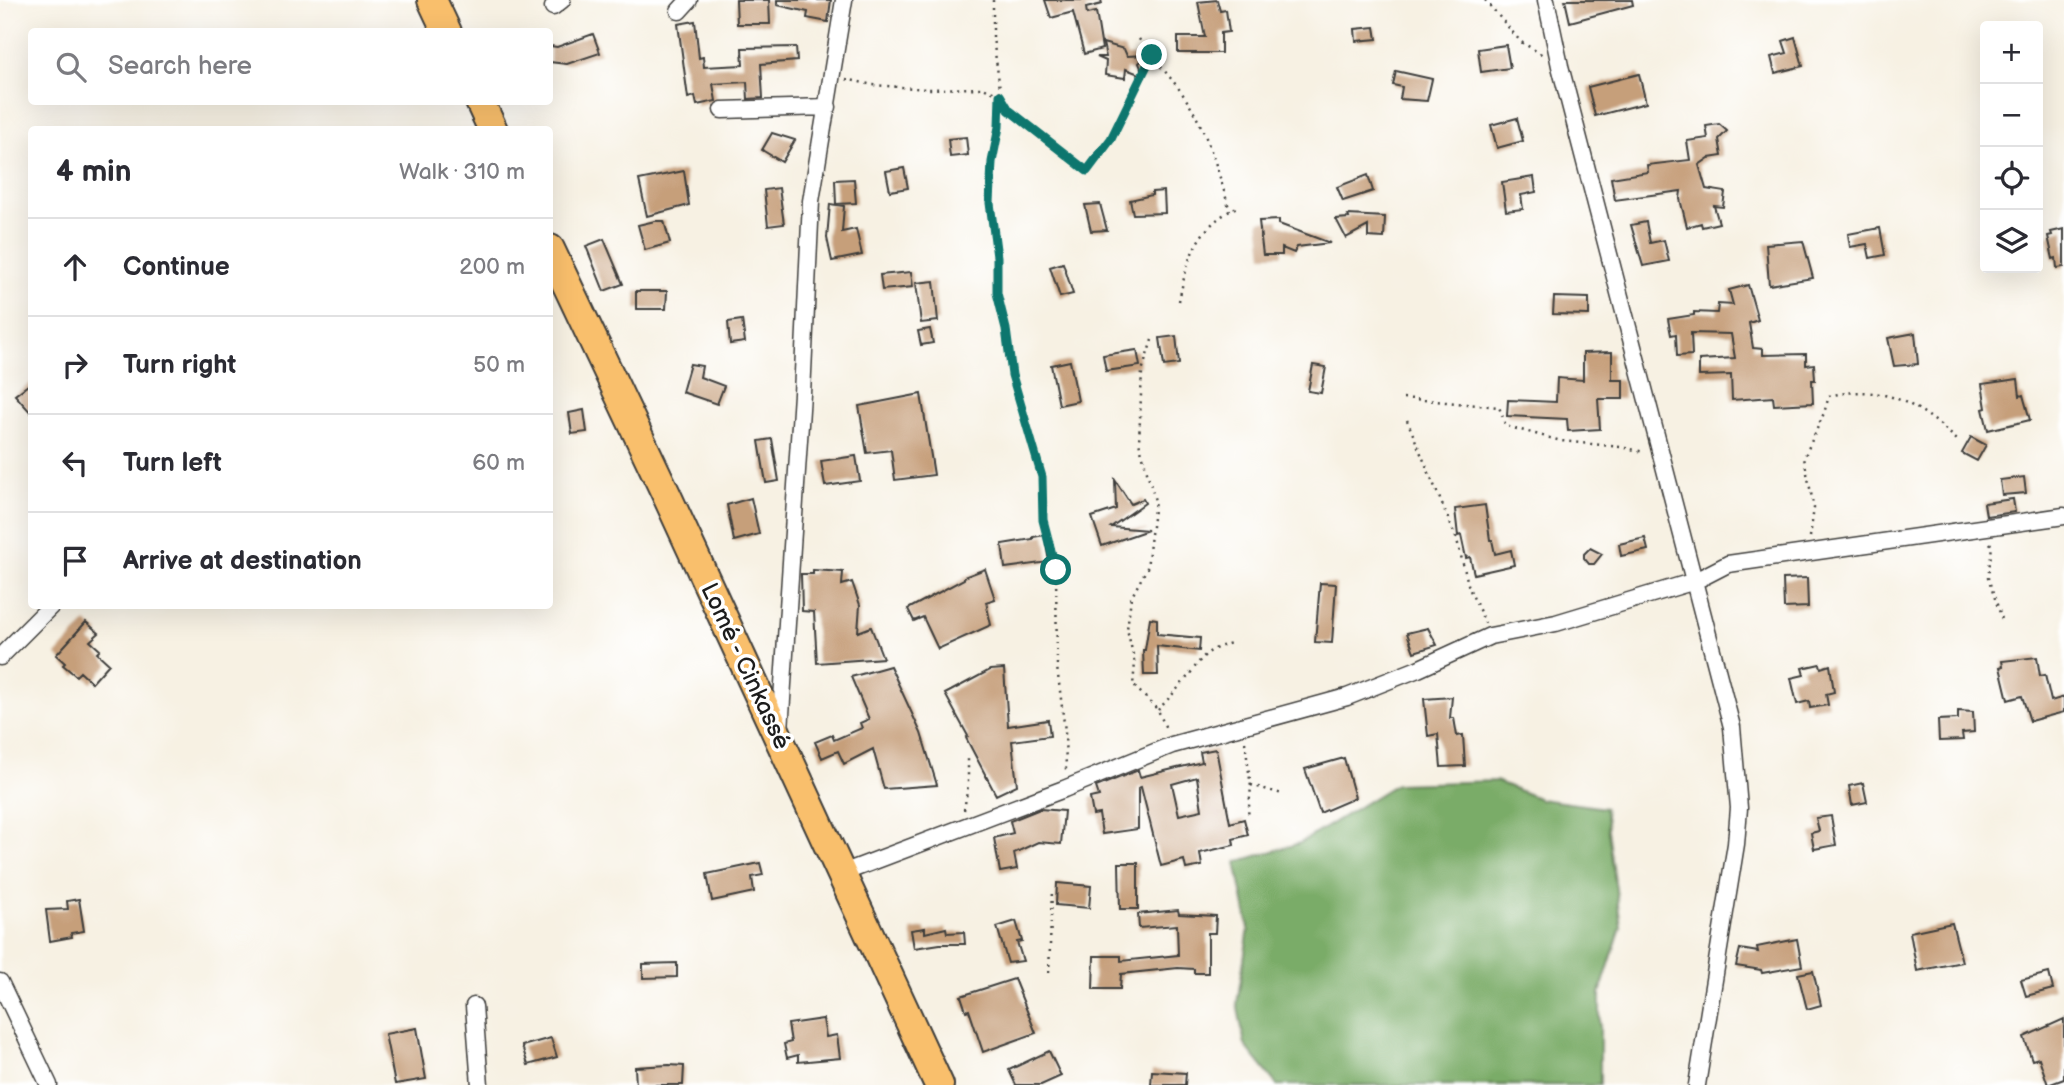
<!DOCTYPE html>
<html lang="en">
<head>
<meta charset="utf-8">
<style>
  :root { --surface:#fff; --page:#f2f2f3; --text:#2b2b33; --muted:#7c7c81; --line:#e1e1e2 }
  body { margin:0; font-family:"Balsamiq Sans",sans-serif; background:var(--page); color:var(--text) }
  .controls { position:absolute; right:21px; top:21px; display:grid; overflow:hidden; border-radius:7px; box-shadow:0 7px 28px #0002 }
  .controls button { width:63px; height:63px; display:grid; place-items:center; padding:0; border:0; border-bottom:2px solid var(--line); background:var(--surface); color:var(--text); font:35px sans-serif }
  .stop { position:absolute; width:21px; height:21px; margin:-16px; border:5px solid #0f766e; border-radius:50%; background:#fff }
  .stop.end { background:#0f766e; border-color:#fff; box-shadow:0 2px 7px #0008 }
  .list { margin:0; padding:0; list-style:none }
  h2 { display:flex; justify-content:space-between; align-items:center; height:91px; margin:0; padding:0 28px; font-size:30px }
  h2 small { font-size:23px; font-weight:400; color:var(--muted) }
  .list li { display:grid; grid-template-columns:46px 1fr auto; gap:21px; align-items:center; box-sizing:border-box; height:98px; padding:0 28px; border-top:2px solid var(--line) }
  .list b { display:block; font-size:26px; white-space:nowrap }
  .list em { font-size:23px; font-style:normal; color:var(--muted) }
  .icon { flex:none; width:38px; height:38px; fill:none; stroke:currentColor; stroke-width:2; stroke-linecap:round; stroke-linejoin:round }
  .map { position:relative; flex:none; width:2064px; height:1085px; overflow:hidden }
  .search { position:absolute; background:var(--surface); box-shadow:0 7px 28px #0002; left:28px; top:28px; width:525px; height:77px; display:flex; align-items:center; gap:18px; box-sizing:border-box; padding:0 24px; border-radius:7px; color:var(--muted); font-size:26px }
  .panel { position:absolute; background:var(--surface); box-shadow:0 7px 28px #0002; left:28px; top:126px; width:525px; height:483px; border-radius:7px }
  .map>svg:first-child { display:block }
</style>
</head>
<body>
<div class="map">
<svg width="2064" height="1085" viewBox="0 0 2064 1085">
  <rect width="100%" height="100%" fill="#fff"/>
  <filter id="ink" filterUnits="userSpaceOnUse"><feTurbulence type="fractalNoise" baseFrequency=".0143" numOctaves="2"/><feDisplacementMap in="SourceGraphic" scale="14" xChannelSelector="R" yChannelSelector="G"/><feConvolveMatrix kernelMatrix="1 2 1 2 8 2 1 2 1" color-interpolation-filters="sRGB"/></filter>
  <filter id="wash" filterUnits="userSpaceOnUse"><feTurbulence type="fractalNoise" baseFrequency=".00686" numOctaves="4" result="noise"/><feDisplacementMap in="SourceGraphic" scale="28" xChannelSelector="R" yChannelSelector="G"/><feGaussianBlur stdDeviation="1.57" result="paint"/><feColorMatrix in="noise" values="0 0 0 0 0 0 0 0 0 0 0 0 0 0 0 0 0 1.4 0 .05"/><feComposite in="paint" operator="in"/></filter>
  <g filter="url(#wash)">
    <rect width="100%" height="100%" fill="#f7f1e3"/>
    <path fill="#7aac68" stroke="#4b6442" stroke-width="2" d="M1496 781 1540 799 1605 808 1621 927 1600 993V1085H1277L1245 1045 1237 1003 1249 928 1236 862 1300 843 1396 784Z"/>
    <g id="blocks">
      <path fill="#c69f7a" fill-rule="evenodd" d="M736 0H769L770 24H737Z
        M777 0H831L828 22 807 18 808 12 777 5Z
        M1045 0H1101L1102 4 1086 8 1087 14 1096 12 1102 49 1084 54 1073 12 1051 18Z
        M1217 0 1220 11 1226 10 1229 32 1221 33V53H1178V37H1205L1198 2Z
        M1565 0H1632L1633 5 1570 22Z
        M695 21 699 58 703 57 704 67 743 65 742 48 796 47 797 61 761 64 763 98 748 99 747 82 713 84 716 101 697 105 695 96 688 98 678 24Z
        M1375 27 1377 39 1356 41 1355 29Z
        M593 34 600 53 567 64 550 62V46L557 47Z
        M1795 37 1803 66 1775 73 1771 57 1787 53 1783 41Z
        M1103 43 1124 49 1127 56 1147 55 1139 63 1144 76 1126 69 1125 78 1105 75 1106 61 1097 57H1106Z
        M1506 45 1510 68 1481 72 1478 49Z
        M1396 71 1432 79 1427 101 1400 99 1402 87 1393 85Z
        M1639 74 1646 103 1595 116 1588 87Z
        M1517 118 1523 141 1497 148 1491 125Z
        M1719 124 1727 131 1719 139 1722 156 1709 158 1699 165 1706 189 1725 192 1723 207 1714 206 1719 223 1702 227 1701 223 1687 227 1680 199 1681 191 1615 200 1611 178 1648 172 1647 165 1690 160 1687 141 1708 138 1706 126Z
        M772 133 795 140 782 162 762 150Z
        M966 137 968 155 950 157 948 139Z
        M904 168 908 188 890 191 886 171Z
        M684 171 689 205 647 216 639 180Z
        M1368 175 1373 191 1343 201 1337 187Z
        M1534 177 1536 192 1521 195 1523 209 1506 211 1502 182Z
        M854 179 856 203 836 204 835 180Z
        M779 188 784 224 768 226 764 190Z
        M1164 191 1165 213 1133 214 1130 200 1152 195V192Z
        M830 204 844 206 842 232 856 229 862 255 832 261 827 238Z
        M1100 204 1107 230 1091 231 1085 205Z
        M1348 215 1385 217 1384 238 1368 237V226L1346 238 1336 219 1349 218Z
        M1279 220V224L1330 243 1297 247 1294 253 1282 248V255H1263L1259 221Z
        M655 221H664L670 243 645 250 638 225Z
        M1646 222 1650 243 1664 240 1669 261 1643 266 1631 225Z
        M1880 228 1885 255 1870 258 1867 244 1850 247 1848 234Z
        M2064 229V267L2057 268 2056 258 2053 259 2048 236 2052 235 2051 232Z
        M604 239 623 284 604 291 586 246Z
        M1803 241 1813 278 1769 285 1766 244Z
        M1063 263 1073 294 1060 297 1050 267Z
        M911 272 913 287 882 290 880 275Z
        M934 281 938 321 921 323 916 283Z
        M1748 285 1758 320 1749 323 1753 348 1763 349V355L1806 354V365L1814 364 1815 380H1812L1813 403 1774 405 1773 397 1732 400 1731 375 1699 376V360L1735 358 1731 334 1691 333 1692 355 1677 356 1676 334 1671 335 1668 319 1694 315V312L1717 313 1718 304 1733 305 1729 290Z
        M636 291H667L666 309H636Z
        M1554 297 1589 298V315L1553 314Z
        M742 320 745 342 730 344 728 322Z
        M930 329 933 343 921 345 918 331Z
        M1915 333 1918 364 1894 366 1888 338Z
        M1176 336 1179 364 1164 366 1160 338Z
        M1137 350 1140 366 1106 371 1103 355Z
        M1612 352V380H1623V399H1598L1600 429 1568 431 1567 419 1507 416 1508 400 1556 402 1557 378 1583 380V353Z
        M1070 361 1078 401 1059 405 1051 365Z
        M690 364 702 366 700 377 724 386 717 404 682 392Z
        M1313 365 1326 367 1321 393 1308 391Z
        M2018 379 2020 396 2023 395 2030 420 1988 430 1983 409 1986 408 1982 384Z
        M32 382V414L15 395Z
        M921 394 934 475 895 480 891 450 867 453 859 406Z
        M584 410 587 432 572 434 569 413Z
        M1971 437 1986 445 1977 461 1962 453Z
        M772 439 779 481 766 483 759 441Z
        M856 456 860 481 825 486 821 461Z
        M2024 477 2026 493 2002 495 2000 480Z
        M1115 480 1131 504 1143 499 1145 503 1111 527 1148 530 1102 546 1092 517 1116 509Z
        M751 498 759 534 734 541 727 505Z
        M2013 499 2015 512 1986 516 1984 503Z
        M1485 505 1490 540H1492L1495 554 1511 550 1514 565 1474 574 1470 557 1466 558 1461 535 1458 536 1455 509Z
        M1045 535 1049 562 1005 568 1002 544 1033 539V537Z
        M1645 538 1648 550 1621 556 1619 544Z
        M1590 548 1602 554 1594 564H1589L1584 558V554Z
        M985 569 995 599 986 602 991 625 938 649 923 617 914 621 908 609 964 579V577Z
        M813 570 843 572 842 585 852 582 860 605 858 632 871 627 883 658 817 663 814 612 802 611 801 574H813Z
        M1807 578 1808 607 1784 608 1783 579Z
        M1320 583 1336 584 1332 643 1315 642Z
        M1150 618 1157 619V634L1200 638 1199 651 1157 646 1158 675H1144L1143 650H1145Z
        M86 622 99 633 90 641 100 650 97 653 109 664 92 683 80 672 76 676 63 665 65 663 56 655Z
        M1428 628 1437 645 1414 652 1407 633Z
        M2037 657 2040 676 2045 675 2051 701 2064 697V712L2030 721 2022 696 2008 700 2000 667 2003 666 2002 661Z
        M1820 664 1821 668 1830 665 1834 692 1826 694 1828 705 1810 708 1809 701 1797 704 1791 678 1804 675 1802 668Z
        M890 666 921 733 937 785 884 789 873 749 844 764 838 751 822 758 815 742 832 735 834 740 862 728 860 723 869 719 851 677Z
        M1004 669 1008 726 1048 720 1050 736 1012 741 1017 785 996 795 966 738 968 736 945 694 990 670Z
        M1452 697 1450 718H1454L1457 736 1463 735 1465 766 1441 767 1438 734 1428 736 1424 699Z
        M1958 711 1973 712 1974 732 1962 733 1963 740 1939 741 1938 720 1958 719Z
        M1216 749 1230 823 1244 819 1248 835 1233 839 1234 845 1200 853 1202 866 1186 869 1184 860 1161 866 1141 787 1138 788V829L1102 834 1099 814 1093 815 1090 798 1099 796 1096 787 1136 771 1138 770 1140 777 1202 762 1200 752ZM1197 777 1202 810 1179 815 1172 784Z
        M1344 758 1355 798 1320 813 1305 769Z
        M1863 783 1867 802 1852 805 1849 786Z
        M1040 809 1064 811 1061 844 1038 842 1014 853 1017 869 1000 872 994 838 1013 833 1010 821Z
        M1831 816 1836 845 1814 849 1811 833 1819 831 1816 818Z
        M760 863 763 875 752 877 754 892 712 901 707 874Z
        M1119 863H1138V909H1120Z
        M1057 883 1091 886 1089 908 1056 905Z
        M79 899 84 931 71 933 72 937 50 941 46 910 68 909 67 901Z
        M1178 910 1179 914 1216 916 1215 933H1208V973H1194V969L1178 968 1121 974 1120 989H1093L1094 956H1121V961L1178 955 1177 925 1139 928 1138 914Z
        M1016 921 1022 941 1017 942 1023 961 1008 963 997 927Z
        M1952 923 1962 962 1917 971 1910 932Z
        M925 928V933L946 928 947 933 964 932 965 944H940L914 948 911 930Z
        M1797 939 1802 966 1762 973 1761 970 1736 966 1740 949 1758 952 1757 947Z
        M677 963V977L643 978V964Z
        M1813 971 1821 1005 1807 1009 1798 974Z
        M2049 973 2053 989 2026 996 2021 980Z
        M1014 979 1036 1033 983 1052 969 1010 966 1011 961 996Z
        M823 1019 826 1037 837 1035 840 1058 798 1062V1055L787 1058 784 1044 791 1042 788 1024Z
        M2064 1019V1079L2048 1085 2039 1058 2032 1060 2024 1037Z
        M417 1028 426 1079 395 1084 385 1034Z
        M551 1038 557 1057 528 1065 522 1046Z
        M1049 1051 1061 1076 1041 1085H1016L1009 1070Z
        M669 1065 684 1066 683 1085H636L635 1067Z
        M1152 1071 1186 1073 1185 1085H1151Z"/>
    </g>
  </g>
  <g filter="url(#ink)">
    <use href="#blocks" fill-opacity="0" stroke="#3d3c3a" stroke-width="2"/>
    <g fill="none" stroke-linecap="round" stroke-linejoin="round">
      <g stroke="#3d3c3a" stroke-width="19">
        <path id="street" d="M1546 0 1560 66 1732 727 1739 808 1736 844 1697 1085
          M553 7 562 0
          M679 11 689 0
          M722 110 828 107
          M0 657 51 606
          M780 730 802 394 811 201 844 0
          M840 874 1064 789 1172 745 1347 697 1418 669 1490 636 1556 623 1695 581 1728 564 2064 516
          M0 982 49 1085
          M474 1006 480 1085"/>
      </g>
      <g stroke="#3d3c3a" stroke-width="32">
        <path id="highway" d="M432 0 447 32
          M480 102 493 130
          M550 249 667 496 939 1085"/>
      </g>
      <path stroke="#3d3c3a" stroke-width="2.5" stroke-dasharray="2 5" stroke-linecap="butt" d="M993 0V38L1000 89 999 127 992 162 990 203 997 257V293L1005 329 1012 375 1042 477 1043 520 1056 570 1057 667 1065 731 1066 771
        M1485 0 1521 42 1543 55
        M1139 39C1155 62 1175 80 1189 104 1209 136 1219 175 1230 211
        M846 79 873 85 927 89 983 88 1000 95 1009 110 1087 171 1111 139 1152 55
        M1179 301C1188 256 1196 227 1239 206
        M1152 340 1142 371 1139 442 1155 501 1147 568 1131 598 1127 629 1135 663 1133 685 1158 710 1167 731
        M1403 398 1499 407 1506 426 1561 441 1621 447 1644 452
        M1407 420 1457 540 1469 588 1485 623
        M1810 537 1814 508 1804 458 1824 413 1829 396C1883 383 1919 404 1957 440
        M1990 543 1992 546 1988 578 2003 622
        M1158 710C1167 700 1176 691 1185 680 1203 658 1201 652 1231 643
        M1245 742 1251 787 1248 816
        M1251 785 1282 794
        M964 810 968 786V755
        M1049 973 1052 890"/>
      <use href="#street" stroke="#fff" stroke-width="16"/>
      <use href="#highway" stroke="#f9bf6c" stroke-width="28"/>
    </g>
  </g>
  <g fill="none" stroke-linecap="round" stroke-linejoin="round" filter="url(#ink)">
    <path stroke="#0f766e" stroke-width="9" d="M1056 570 1043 520 1042 477 1012 375 1006 329 997 293V257L990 203 992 162 999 127 1000 95 1009 110 1087 171 1111 139 1152 55"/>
  </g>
  <g text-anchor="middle" stroke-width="7" stroke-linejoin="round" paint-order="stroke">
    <g font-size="24" fill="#1c1c1c" stroke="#fff">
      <text transform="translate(746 666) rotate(65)" y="8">Lomé - Cinkassé</text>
    </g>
  </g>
</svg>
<div class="controls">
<button>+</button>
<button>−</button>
<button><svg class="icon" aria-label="locate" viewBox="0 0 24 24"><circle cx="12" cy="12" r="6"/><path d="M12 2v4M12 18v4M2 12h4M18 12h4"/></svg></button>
<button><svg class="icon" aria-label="layers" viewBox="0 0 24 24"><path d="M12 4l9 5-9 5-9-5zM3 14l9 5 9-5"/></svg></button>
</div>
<div class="stop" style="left:1056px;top:570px"></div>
<div class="stop end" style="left:1152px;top:55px"></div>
<div class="search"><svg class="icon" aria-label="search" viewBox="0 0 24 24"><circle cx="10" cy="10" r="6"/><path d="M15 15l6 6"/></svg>Search here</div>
<section class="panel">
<h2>4 min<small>Walk · 310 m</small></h2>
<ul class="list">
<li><svg class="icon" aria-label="ahead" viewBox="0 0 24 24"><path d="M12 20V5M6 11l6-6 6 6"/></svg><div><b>Continue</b></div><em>200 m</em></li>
<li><svg class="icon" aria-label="right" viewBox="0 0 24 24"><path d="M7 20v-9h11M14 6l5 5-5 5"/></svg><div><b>Turn right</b></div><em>50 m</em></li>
<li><svg class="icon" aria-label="left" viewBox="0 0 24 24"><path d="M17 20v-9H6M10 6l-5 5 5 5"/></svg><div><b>Turn left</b></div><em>60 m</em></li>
<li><svg class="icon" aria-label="arrive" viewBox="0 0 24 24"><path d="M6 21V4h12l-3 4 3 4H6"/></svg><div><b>Arrive at destination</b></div></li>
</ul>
</section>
</div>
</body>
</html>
